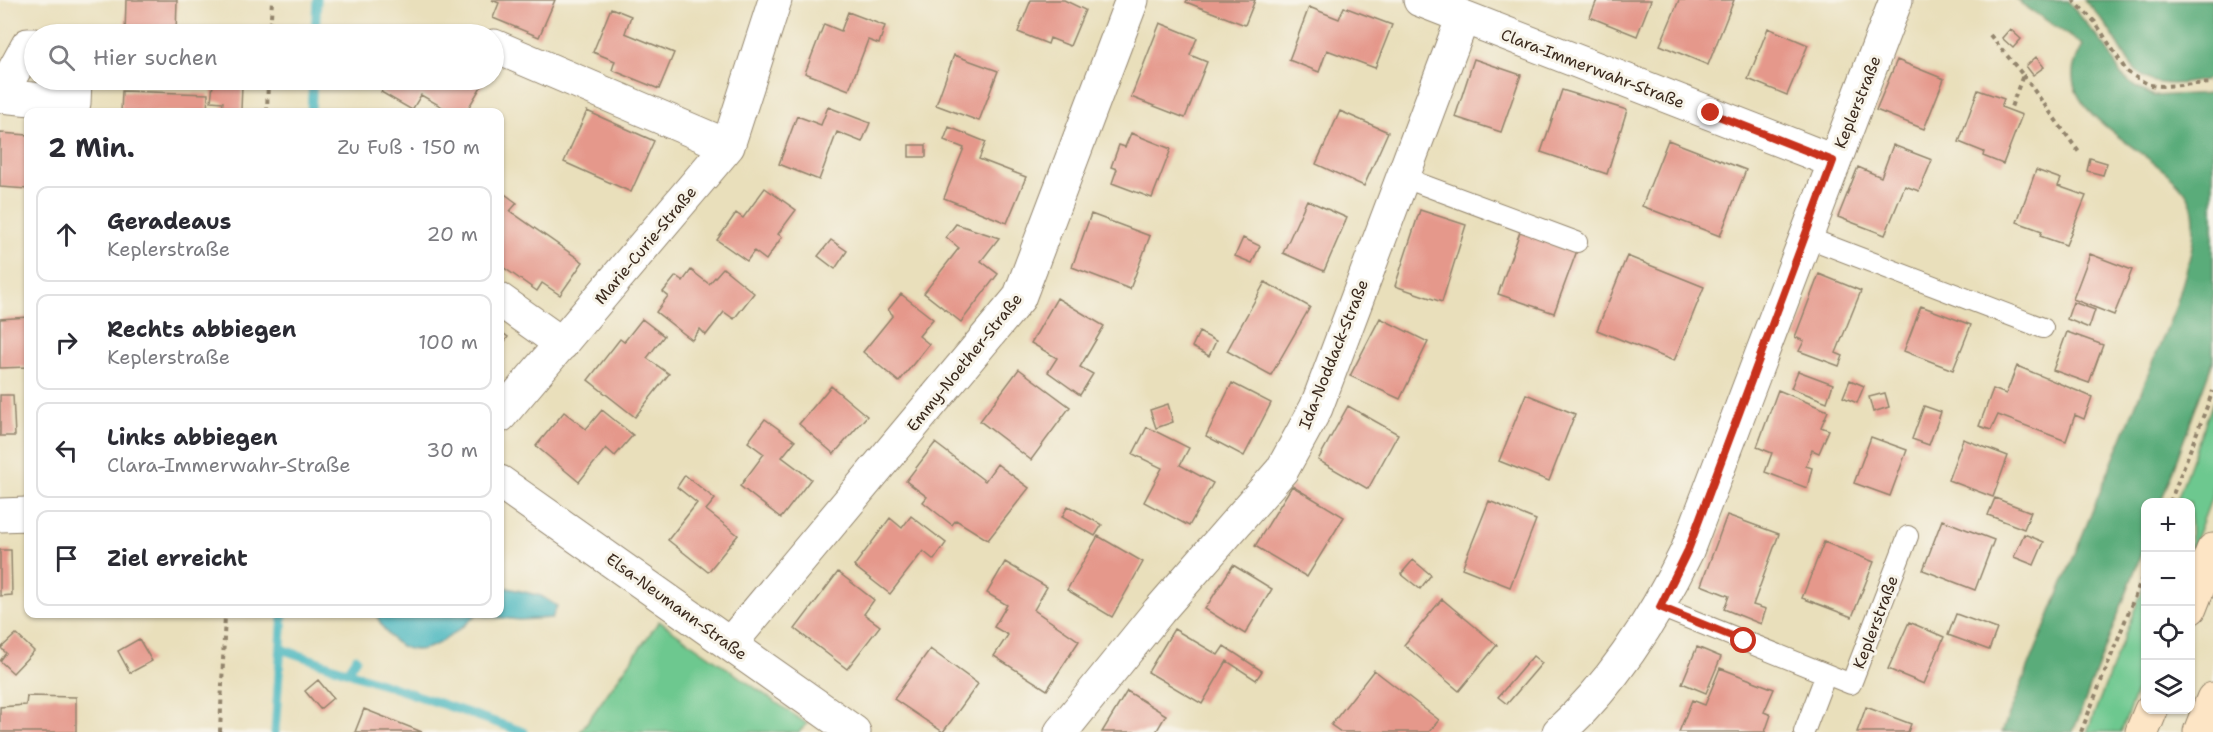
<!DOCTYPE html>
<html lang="de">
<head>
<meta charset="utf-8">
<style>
  :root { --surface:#fff; --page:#f7f7f7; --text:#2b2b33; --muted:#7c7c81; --line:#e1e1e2 }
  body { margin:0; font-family:"Shantell Sans",sans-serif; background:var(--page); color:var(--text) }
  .controls { position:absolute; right:18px; bottom:18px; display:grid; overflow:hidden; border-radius:12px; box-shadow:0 2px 4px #0004 }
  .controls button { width:54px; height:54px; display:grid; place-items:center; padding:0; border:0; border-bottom:2px solid var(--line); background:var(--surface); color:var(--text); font:30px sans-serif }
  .stop { position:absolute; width:18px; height:18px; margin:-14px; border:4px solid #c8321e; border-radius:50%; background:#fff }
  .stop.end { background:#c8321e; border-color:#fff; box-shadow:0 2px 6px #0008 }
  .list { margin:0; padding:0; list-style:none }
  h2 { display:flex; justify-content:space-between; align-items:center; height:78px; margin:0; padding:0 24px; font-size:26px }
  h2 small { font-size:20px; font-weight:400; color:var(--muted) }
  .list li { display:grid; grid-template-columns:39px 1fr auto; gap:18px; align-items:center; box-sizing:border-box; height:96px; margin:0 12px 12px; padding:0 12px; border:2px solid var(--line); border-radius:12px }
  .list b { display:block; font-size:22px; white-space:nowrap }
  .list p { margin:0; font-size:20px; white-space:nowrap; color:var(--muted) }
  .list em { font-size:20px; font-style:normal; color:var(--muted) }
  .icon { flex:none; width:33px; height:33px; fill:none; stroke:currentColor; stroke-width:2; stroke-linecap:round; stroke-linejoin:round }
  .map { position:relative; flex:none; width:2213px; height:732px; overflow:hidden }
  .search { position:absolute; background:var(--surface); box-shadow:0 2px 4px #0004; left:24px; top:24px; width:480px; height:66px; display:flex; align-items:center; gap:15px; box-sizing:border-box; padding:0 21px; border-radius:33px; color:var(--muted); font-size:22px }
  .panel { position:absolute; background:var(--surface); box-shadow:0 2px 4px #0004; left:24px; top:108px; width:480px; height:510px; border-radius:12px }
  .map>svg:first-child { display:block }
</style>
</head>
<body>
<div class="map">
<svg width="2213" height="732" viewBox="0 0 2213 732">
  <rect width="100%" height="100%" fill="#f7f3e8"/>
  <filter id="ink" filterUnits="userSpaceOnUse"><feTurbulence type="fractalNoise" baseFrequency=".0167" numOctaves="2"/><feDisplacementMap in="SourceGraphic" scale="12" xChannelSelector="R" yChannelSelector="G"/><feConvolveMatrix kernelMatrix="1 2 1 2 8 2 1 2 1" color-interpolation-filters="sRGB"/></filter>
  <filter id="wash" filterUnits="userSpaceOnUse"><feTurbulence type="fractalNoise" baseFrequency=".008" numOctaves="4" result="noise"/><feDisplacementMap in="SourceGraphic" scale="24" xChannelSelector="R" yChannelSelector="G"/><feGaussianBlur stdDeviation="1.35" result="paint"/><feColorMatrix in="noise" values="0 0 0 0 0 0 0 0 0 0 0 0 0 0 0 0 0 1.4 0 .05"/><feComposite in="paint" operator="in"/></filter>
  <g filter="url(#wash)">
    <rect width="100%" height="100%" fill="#e9dfbb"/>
    <path fill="#6dc88f" stroke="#547956" stroke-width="1.5" d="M2213 402V494L2191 552 2190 502H2176Z
      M2145 583V668L2121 732H2087Z
      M659 621 807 724 799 732H580Z"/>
    <path fill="#5aac7a" stroke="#4a6b4c" stroke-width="1.5" d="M2016 0 2068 1 2107 49 2121 75 2135 87 2154 96 2213 93V361L2161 502H2146L2145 544 2073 732H2002L2176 306C2184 276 2201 234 2191 203 2177 160 2060 122 2074 66 2076 59 2080 52 2083 45Z
      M2083 0H2213V78C2114 102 2140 49 2083 0Z"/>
    <path fill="#48b7bf" stroke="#42706e" stroke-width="1.5" d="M500 586 541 596 557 606 552 618 519 620 476 615C439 649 402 673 376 614H500Z"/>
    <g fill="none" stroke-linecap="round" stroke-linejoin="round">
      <path stroke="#48b7bf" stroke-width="9" d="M315 34 317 0
        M311 112 313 80
        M281 649 524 732
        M348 670 356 658
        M275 732 283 614"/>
    </g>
    <g id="blocks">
      <path fill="#e5988b" d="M126 0H177L176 34H125Z
        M492 0H555L539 37 493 18 499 3Z
        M1031 0H1064L1085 10 1070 46 1050 38 1048 44 1018 32Z
        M1187 0H1255L1245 25 1186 2Z
        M1597 0H1651L1637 36 1590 17Z
        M1679 0H1734L1708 65 1660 45Z
        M1309 7 1339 19 1344 7 1392 25 1375 68 1327 50 1319 72 1289 60Z
        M611 8 631 16 625 33 674 53 659 89 612 70 615 61 593 52Z
        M848 12 885 26 879 44 868 40 849 90 805 73 824 24 841 31Z
        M1160 23 1197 38 1190 55 1207 62 1185 118 1131 97Z
        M1768 28 1808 45 1787 95 1748 79Z
        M2010 29 2021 39 2013 48 2002 38Z
        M954 55 998 71 979 121 936 105Z
        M2036 57 2044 67 2033 75 2026 66Z
        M1474 59 1521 75 1501 132 1455 117Z
        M1897 60 1944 79 1924 129 1876 110Z
        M388 80H485L466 112H451L421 95 412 110 381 92Z
        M213 84 242 85 241 110H222L223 102 211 101Z
        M1562 90 1627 110 1607 174 1541 152Z
        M1978 90 2004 99 2001 107 2022 115 2003 164 1983 156 1984 152 1959 142Z
        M122 91 208 94 207 112H121Z
        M828 107 870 123 862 142 837 132 819 180 779 164 797 116 821 125Z
        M587 111 654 141 631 192 564 162Z
        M1340 111 1388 132 1364 186 1316 164Z
        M949 127 986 142 979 159 1026 177 1007 223 944 198 964 148 944 140Z
        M0 133 28 135V189L0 187Z
        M1131 133 1171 149 1152 198 1112 183 1117 169 1111 167 1119 145 1125 147Z
        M1668 140 1746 170 1720 236 1642 206Z
        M909 145H926V157H909Z
        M1893 145 1932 160 1919 191 1905 186 1885 235 1838 217 1858 167 1881 177Z
        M2090 158 2107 163 2103 175 2087 171Z
        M2036 170 2061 179 2058 186 2086 196 2066 245 2040 236 2042 231 2017 222Z
        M765 188 796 210 778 234 782 237 766 260 754 251 747 261 717 240 736 213 743 218Z
        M502 192 517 203 510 211 583 262 560 295 542 283 537 291 500 265Z
        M1307 200 1347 218 1324 271 1283 253Z
        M1420 210 1466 225 1442 302 1395 286Z
        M1091 214 1150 236 1130 289 1072 267Z
        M956 224 999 238 981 261 998 274 961 322 924 293 959 248 946 237Z
        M1521 229 1578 248 1554 313 1498 294Z
        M1243 238 1260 246 1252 263 1235 256Z
        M831 240 847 251 835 269 818 256Z
        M2090 254 2132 270 2114 315 2073 299Z
        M1627 256 1704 287 1674 361 1597 330Z
        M723 268 754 293 734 319 724 312 706 335 700 329 692 340 656 312 668 296 663 292 676 276 683 281 691 270 709 284Z
        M1819 274 1861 291 1836 353 1843 356 1839 366 1799 351 1804 341 1795 337Z
        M1265 282 1310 307 1271 375 1227 351Z
        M901 294 933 319 919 336 929 344 899 382 863 352 893 315 888 310Z
        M1057 298 1104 326 1080 367 1093 374 1080 395 1048 372 1057 358 1031 343Z
        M2073 302 2095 310 2089 328 2067 319Z
        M1921 306 1971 325 1953 370 1904 351Z
        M28 317V367L0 368V319Z
        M1380 318 1428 342 1400 399 1350 376Z
        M642 319 664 336 647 358 669 374 635 417 588 380 620 339 624 342Z
        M500 331 508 337 500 348Z
        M1199 332 1216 341 1209 356 1192 347Z
        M2067 332 2103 345 2089 383 2053 370Z
        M2017 366 2092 397 2084 419 2075 415 2066 441 1998 415 1991 430 1979 426 1993 389 2006 394Z
        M1019 369 1070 407 1031 460 980 421Z
        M1798 371 1833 384 1827 402 1791 388Z
        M1850 380 1864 386 1857 403 1843 397Z
        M1232 383 1271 403 1244 456 1206 436Z
        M831 386 867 416 834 454 799 424Z
        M1778 390 1828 411 1821 427 1829 430 1819 453 1812 450 1806 466 1812 468 1807 488 1765 472 1772 453 1757 447Z
        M1885 393 1889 407 1873 412 1869 397Z
        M1526 394 1575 414 1549 481 1499 461Z
        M0 395H13L15 436H0Z
        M1168 404 1173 422 1156 428 1150 410Z
        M1348 406 1398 434 1368 489 1318 460Z
        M1924 406 1941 412 1929 445 1912 439Z
        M602 410 633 435 615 456 606 448 579 482 536 446 564 412 586 429Z
        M765 419 795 441 782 457 811 479 781 518 740 486 764 454 748 442Z
        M1147 427 1189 448 1180 465 1213 483 1189 526 1144 502 1162 468 1133 454Z
        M1871 437 1907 450 1890 496 1854 483Z
        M1963 439 2008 456 1993 497 1948 480Z
        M935 443 985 481 997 464 1029 488 988 540 956 520 952 525 923 502 927 497 906 481Z
        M685 475 715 499 706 510 738 535 708 572 668 540 697 503 677 487Z
        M1292 486 1344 517 1307 577 1255 546Z
        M1995 498 2031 512 2024 529 1988 515Z
        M1489 501 1536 520 1510 587 1462 568Z
        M1068 506 1102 525 1095 536 1062 517Z
        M1727 515 1779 534 1753 605 1766 609 1761 624 1724 609 1729 596 1701 585Z
        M911 516 946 543 934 560 923 551 890 594 854 566 890 518 902 528Z
        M1942 520 1994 540 1975 590 1923 570Z
        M2024 534 2044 542 2034 565 2014 557Z
        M1098 536 1143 562 1112 617 1067 590Z
        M1824 542 1874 562 1852 617 1802 598Z
        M0 550H11L12 595 0 596Z
        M1413 560 1431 575 1420 589 1401 574Z
        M1005 562 1047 587 1034 610 1079 641 1047 690 994 656 1008 635 994 627 1007 605 987 593Z
        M1233 565 1272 589 1245 634 1205 609Z
        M838 572 874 600 864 614 880 626 847 669 795 629Z
        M1442 599 1497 645 1459 691 1404 645Z
        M1956 614 1997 629 1989 650 1948 635Z
        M1909 622 1944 637 1924 684 1888 669Z
        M1174 629 1218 655 1224 646 1262 671 1256 680 1227 661 1202 704 1148 672Z
        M16 634 34 651 13 673 0 661 6 653 1 648Z
        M139 639 152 661 130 673 118 651Z
        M1697 647 1721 657 1706 693 1682 683Z
        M930 649 978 684 943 732 894 699Z
        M1533 656 1542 663 1507 704 1498 697Z
        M1720 668 1774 689 1764 712 1771 715 1765 732H1679L1692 700 1705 705Z
        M1374 670 1439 720 1429 732H1341L1331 725Z
        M318 680 333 698 320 709 305 691Z
        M1127 691 1166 715 1156 732H1102Z
        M27 696 76 697V732H0V707L26 705Z
        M1866 707 1911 724 1908 732H1857Z
        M364 709 422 732H355Z"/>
    </g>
  </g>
  <g filter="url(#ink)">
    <use href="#blocks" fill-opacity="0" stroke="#92846c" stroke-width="1.5"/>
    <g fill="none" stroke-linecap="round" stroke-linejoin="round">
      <g stroke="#92846c" stroke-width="22">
        <path id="lane" d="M1402 177 1577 242
          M1806 237 2043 328
          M1660 607 1851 684 1908 536
          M1804 732 1826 674"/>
      </g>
      <g stroke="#92846c" stroke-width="35">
        <path id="street" d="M1420 0 1833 161
          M494 46 728 146
          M0 96 74 103 75 80
          M0 96 28 45H34
          M500 300 562 344
          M500 416 728 146 775 0
          M500 482 854 732
          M0 515 28 514
          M730 644 1019 298 1132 0
          M1061 732 1159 611 1282 470 1316 408 1463 17
          M1559 732C1615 682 1655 617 1687 551L1896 0"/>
      </g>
      <g stroke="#92846c" stroke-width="35">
        <path id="secondary" d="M2190 608 2213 550
          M2142 732 2151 710
          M2200 732 2213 699"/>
      </g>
      <path stroke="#92846c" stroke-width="4" stroke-dasharray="4.5 4.5" stroke-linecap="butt" d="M2073 0 2095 22 2127 72 2139 79 2149 85 2163 86 2213 83
        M270 34 272 0
        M1990 35 2023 75 2010 110
        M2023 75 2081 155
        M267 112 268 80
        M2170 502 2213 391
        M220 732 225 614
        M2081 732 2146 568"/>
      <use href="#lane" stroke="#fff" stroke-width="20"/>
      <use href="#street" stroke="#fff" stroke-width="33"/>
      <use href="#secondary" stroke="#fde5c5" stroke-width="33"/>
    </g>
  </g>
  <g fill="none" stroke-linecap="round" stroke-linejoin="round" filter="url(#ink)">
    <path stroke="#c8321e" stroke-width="8" d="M1711 113 1833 161 1688 550 1660 607 1744 641"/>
  </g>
  <g text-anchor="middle" stroke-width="6" stroke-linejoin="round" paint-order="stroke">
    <g font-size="16" fill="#3b2a1e" stroke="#f7f3e8">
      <text transform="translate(1593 68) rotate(21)" y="6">Clara-Immerwahr-Straße</text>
      <text transform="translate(1857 102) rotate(-68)" y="6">Keplerstraße</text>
      <text transform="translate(645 245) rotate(-50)" y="6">Marie-Curie-Straße</text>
      <text transform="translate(1333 354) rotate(-68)" y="6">Ida-Noddack-Straße</text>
      <text transform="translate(964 362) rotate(-51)" y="6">Emmy-Noether-Straße</text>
      <text transform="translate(677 606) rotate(36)" y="6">Elsa-Neumann-Straße</text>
      <text transform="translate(1875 622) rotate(-69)" y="6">Keplerstraße</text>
    </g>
  </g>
</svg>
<div class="controls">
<button>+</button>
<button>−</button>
<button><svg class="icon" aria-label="locate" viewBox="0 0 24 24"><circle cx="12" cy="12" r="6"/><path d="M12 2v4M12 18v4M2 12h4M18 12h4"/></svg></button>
<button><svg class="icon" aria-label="layers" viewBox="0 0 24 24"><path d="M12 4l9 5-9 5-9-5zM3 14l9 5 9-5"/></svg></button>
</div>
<div class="stop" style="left:1744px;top:641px"></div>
<div class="stop end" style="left:1711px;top:113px"></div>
<div class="search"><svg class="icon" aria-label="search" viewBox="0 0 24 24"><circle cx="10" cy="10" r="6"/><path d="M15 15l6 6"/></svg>Hier suchen</div>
<section class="panel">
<h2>2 Min.<small>Zu Fuß · 150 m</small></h2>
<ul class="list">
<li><svg class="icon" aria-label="ahead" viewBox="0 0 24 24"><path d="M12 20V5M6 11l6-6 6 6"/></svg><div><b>Geradeaus</b><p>Keplerstraße</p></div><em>20 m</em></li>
<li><svg class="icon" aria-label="right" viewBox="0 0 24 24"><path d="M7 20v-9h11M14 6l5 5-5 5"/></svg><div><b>Rechts abbiegen</b><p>Keplerstraße</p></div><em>100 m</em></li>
<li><svg class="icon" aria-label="left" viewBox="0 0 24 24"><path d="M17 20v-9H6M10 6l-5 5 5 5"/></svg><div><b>Links abbiegen</b><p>Clara-Immerwahr-Straße</p></div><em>30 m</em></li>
<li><svg class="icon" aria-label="arrive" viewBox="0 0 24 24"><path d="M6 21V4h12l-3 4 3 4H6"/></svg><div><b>Ziel erreicht</b></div></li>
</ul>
</section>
</div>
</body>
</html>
